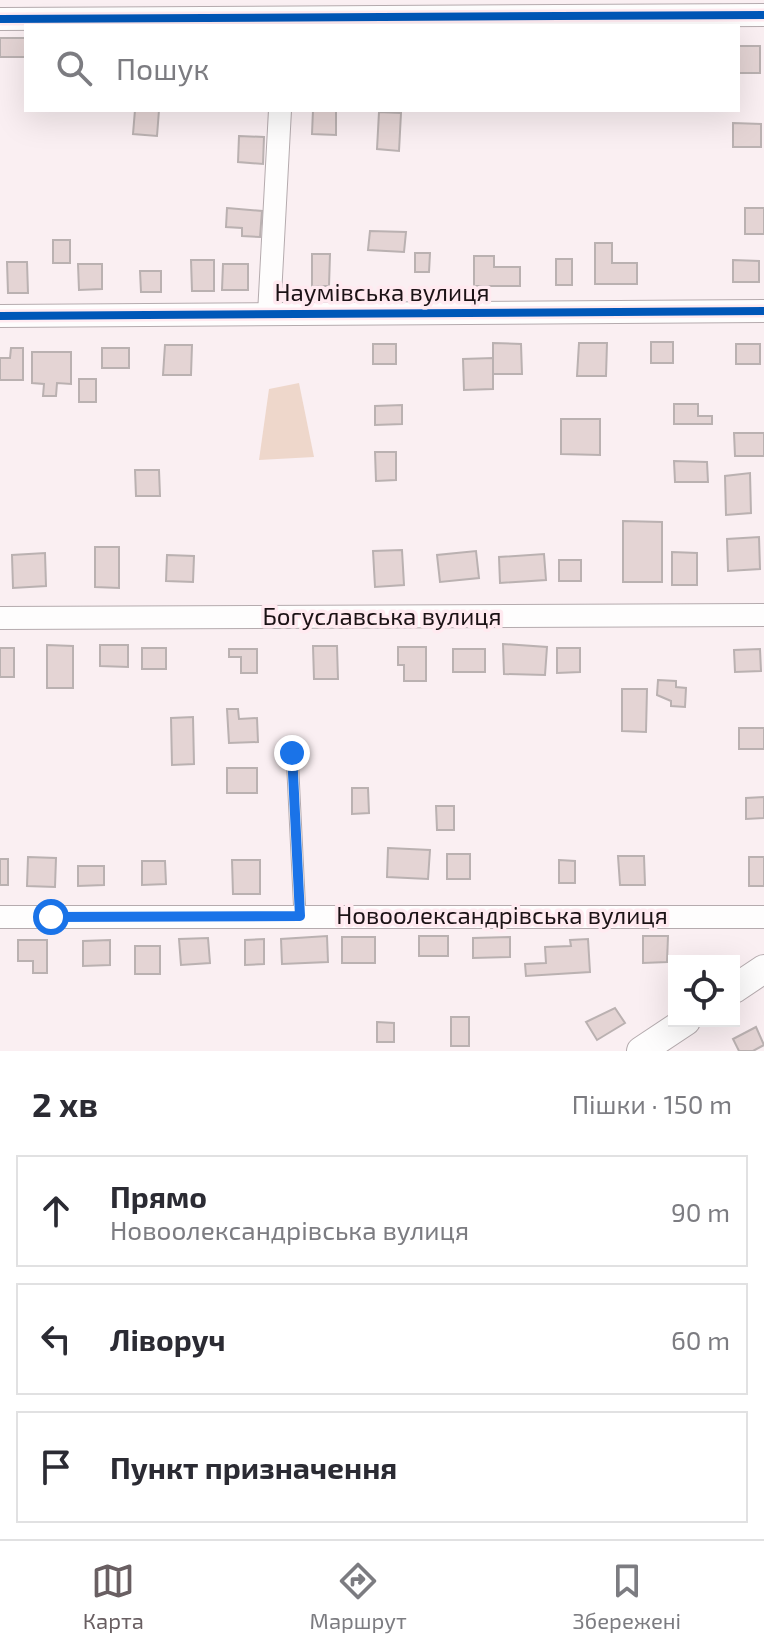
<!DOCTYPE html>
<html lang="uk">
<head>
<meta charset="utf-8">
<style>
  :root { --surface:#fff; --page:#f2f2f3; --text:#2b2b33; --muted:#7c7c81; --line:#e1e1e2; --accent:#695f62 }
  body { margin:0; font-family:"Exo 2",sans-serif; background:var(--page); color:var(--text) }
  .controls { position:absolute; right:24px; bottom:24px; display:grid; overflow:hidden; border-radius:0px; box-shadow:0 8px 32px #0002 }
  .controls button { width:72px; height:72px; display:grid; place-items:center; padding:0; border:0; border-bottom:2px solid var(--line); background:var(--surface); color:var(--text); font:40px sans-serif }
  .stop { position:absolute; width:24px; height:24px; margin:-18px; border:6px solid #1a73e8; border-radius:50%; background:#fff }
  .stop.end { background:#1a73e8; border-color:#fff; box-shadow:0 2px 8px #0008 }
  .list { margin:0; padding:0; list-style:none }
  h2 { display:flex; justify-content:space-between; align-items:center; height:104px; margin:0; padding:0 32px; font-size:34px }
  h2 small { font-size:26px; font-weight:400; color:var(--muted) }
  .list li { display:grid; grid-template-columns:52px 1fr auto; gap:24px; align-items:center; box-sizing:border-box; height:112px; margin:0 16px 16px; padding:0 16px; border:2px solid var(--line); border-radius:0px }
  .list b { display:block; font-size:30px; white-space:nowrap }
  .list p { margin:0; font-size:26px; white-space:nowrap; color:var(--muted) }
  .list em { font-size:26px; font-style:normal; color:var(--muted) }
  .icon { flex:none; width:44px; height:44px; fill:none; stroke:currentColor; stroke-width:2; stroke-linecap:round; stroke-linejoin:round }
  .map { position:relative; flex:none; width:764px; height:1051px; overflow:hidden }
  .search { position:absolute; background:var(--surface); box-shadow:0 8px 32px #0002; left:24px; right:24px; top:24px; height:88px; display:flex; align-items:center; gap:20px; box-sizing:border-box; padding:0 28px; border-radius:0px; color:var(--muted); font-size:30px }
  .sheet { height:488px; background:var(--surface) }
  nav { display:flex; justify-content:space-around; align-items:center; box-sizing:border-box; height:112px; border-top:2px solid var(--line); background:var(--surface); font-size:22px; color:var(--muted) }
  nav a { display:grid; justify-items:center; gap:4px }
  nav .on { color:var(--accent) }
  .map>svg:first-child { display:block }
</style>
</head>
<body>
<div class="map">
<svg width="764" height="1051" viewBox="0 0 764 1051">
  <rect width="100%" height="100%" fill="#faeff2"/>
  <path fill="#eed7cb" d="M299 383 314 457 259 460 269 389Z"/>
  <path fill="#e4d4d4" stroke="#bab1b1" stroke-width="2" d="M0 38H26V57H0Z
    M738 46H760V73H738Z
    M135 110H159L157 136 133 134Z
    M313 110H336V135L312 134Z
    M379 112 401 113 399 151 377 149Z
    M733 123 761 124V147H733Z
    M239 136 264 137 263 164 238 162Z
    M227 208 262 211 260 237 242 236V228L226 227Z
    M745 208H764V234H745Z
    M370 231 406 232 404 252 368 250Z
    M53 240H70V263H53Z
    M595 243H612V263H637V284H595Z
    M415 253H430L429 272H415Z
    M312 254H330L329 286H312Z
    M474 256H494V267H520V286H474Z
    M556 259H572V285H556Z
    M191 260H214V291H192Z
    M733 260 759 261V282H733Z
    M7 262H27L28 293H8Z
    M78 264H102V289L79 290Z
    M223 264H248V290H222Z
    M140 271H161V292H141Z
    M651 342H673V363H651Z
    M493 343 521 344 522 374H493Z
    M579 343H607L606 376H577Z
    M373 344H396V364H373Z
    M736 344H760V364H736Z
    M165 345H192L191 375H163Z
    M11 348H23V380H0V358H10Z
    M102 348H129V368H102Z
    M32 352H71V384L57 383 56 396H43L44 384 32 383Z
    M493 358V389L464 390 463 359Z
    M79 379H96V402H79Z
    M674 404H698V416H712V424H674Z
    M402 405V424L375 425V406Z
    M561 419H600V455L561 454Z
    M734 433H764V456H735Z
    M375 452H396V480L376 481Z
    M674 461 707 462 708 482H675Z
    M135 470H159L160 496H136Z
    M750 473 751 513 726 515 725 476Z
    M623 521 662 522V582H623Z
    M759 537 760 569 728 571 727 539Z
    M95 547H119V588L95 587Z
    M402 550 404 585 375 587 373 551Z
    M476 551 479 578 440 582 437 555Z
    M672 552 697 553V585H672Z
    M45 553 46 586 13 588 12 555Z
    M544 554 546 580 500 583 499 557Z
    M167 555 194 556 193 582 166 581Z
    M559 560H581V581H559Z
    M503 644 547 647 545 675 504 674Z
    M47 645 73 646V688H47Z
    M100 645H128V667L100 666Z
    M313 646H337L338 679H314Z
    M398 647H426V681H404V665H398Z
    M0 648H14V677H0Z
    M142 648H166V669H142Z
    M557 648H580V672L557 673Z
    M229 649H257V673H241V657H229Z
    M453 649H485V672H453Z
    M760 649 761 671 735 672 734 650Z
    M658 680 676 681V687L686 688 685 707 671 706V701L657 695Z
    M622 689H647L646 732 622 731Z
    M227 709H238L239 719 257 718 258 742 229 743Z
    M193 717 194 764 172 765 171 718Z
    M739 728H764V749H739Z
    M227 768H257V793H227Z
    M352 788H368L369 813 352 814Z
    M764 797V818L746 819V798Z
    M436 806H454V830H437Z
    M388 848 430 850 428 879 387 877Z
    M447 854H470V879H447Z
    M618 856H644L645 885H620Z
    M28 857 56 858 55 887 27 886Z
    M749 857H764V886H749Z
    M0 859H8V885H0Z
    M232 860H260V894H233Z
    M559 860 575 861V883H559Z
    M142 861H165L166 884 142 885Z
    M78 866H104V885L78 886Z
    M327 936 328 962 282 964 281 939Z
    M419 936H448V956H419Z
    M643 936H668L667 962 643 963Z
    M342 937H375V963H342Z
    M510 937V957L473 958V938Z
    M208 938 210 963 181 965 179 939Z
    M264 939V964L245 965V940Z
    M588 939 590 972 526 976 525 964 546 963 545 947 571 946 570 940Z
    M18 940H47V973H33V961H18Z
    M110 940V965L83 966V941Z
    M135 946H160V974H135Z
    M615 1008 625 1023 597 1040 586 1022Z
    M451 1017H469V1046H451Z
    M377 1022 394 1023V1042H377Z
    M756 1027 764 1045 753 1051H739L733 1039Z"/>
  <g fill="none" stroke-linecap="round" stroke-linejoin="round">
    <g stroke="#b5abae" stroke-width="13">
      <path id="service" d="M292 753 300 916"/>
    </g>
    <g stroke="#b5abae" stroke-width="24">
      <path id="minor" d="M0 19 764 15
        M269 314 280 110
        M0 316 764 311
        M0 618 764 615
        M0 917H764"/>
    </g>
    <g stroke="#b5abae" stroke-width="30">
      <path id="tertiary" d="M734 989 764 969
        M641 1051 686 1021"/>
    </g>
    <use href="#service" stroke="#fefdfd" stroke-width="11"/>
    <use href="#minor" stroke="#fefdfd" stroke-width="22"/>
    <use href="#tertiary" stroke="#fefdfd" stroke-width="28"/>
    <g stroke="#ffeaf0" stroke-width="13">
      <path id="cycleway" d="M0 19 764 15
        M0 316 764 311"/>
    </g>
    <use href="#cycleway" stroke="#0057b8" stroke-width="8"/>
  </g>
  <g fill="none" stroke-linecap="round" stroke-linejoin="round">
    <path stroke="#1a73e8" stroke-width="10" d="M51 917 300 916 292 753"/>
  </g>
  <g text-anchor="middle" stroke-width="7" stroke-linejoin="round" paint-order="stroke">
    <g font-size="24" fill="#1b1215" stroke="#ffeaf0">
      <text x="382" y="301">Наумівська вулиця</text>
      <text x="382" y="625">Богуславська вулиця</text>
      <text x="502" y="924">Новоолександрівська вулиця</text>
    </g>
  </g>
</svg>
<div class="controls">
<button><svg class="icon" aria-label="locate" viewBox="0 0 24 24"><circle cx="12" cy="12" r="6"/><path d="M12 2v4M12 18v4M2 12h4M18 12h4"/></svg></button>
</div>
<div class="stop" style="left:51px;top:917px"></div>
<div class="stop end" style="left:292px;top:753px"></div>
<div class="search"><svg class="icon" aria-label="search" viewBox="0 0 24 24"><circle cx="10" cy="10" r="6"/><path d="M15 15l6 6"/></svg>Пошук</div>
</div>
<section class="sheet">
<h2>2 хв<small>Пішки · 150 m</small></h2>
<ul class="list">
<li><svg class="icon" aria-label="ahead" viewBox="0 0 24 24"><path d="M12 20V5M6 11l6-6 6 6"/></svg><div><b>Прямо</b><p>Новоолександрівська вулиця</p></div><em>90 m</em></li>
<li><svg class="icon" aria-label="left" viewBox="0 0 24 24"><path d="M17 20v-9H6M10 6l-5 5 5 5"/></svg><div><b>Ліворуч</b></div><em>60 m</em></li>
<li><svg class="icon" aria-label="arrive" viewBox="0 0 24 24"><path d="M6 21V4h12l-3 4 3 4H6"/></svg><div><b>Пункт призначення</b></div></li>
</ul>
</section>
<nav>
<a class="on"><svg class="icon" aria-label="map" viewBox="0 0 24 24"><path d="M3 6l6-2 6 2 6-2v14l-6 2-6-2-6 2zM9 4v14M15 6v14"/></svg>Карта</a>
<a><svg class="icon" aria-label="directions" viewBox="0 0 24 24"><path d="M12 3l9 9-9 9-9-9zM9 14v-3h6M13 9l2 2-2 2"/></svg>Маршрут</a>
<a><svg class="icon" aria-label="saved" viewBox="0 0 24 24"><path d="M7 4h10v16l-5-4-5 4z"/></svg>Збережені</a>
</nav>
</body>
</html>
